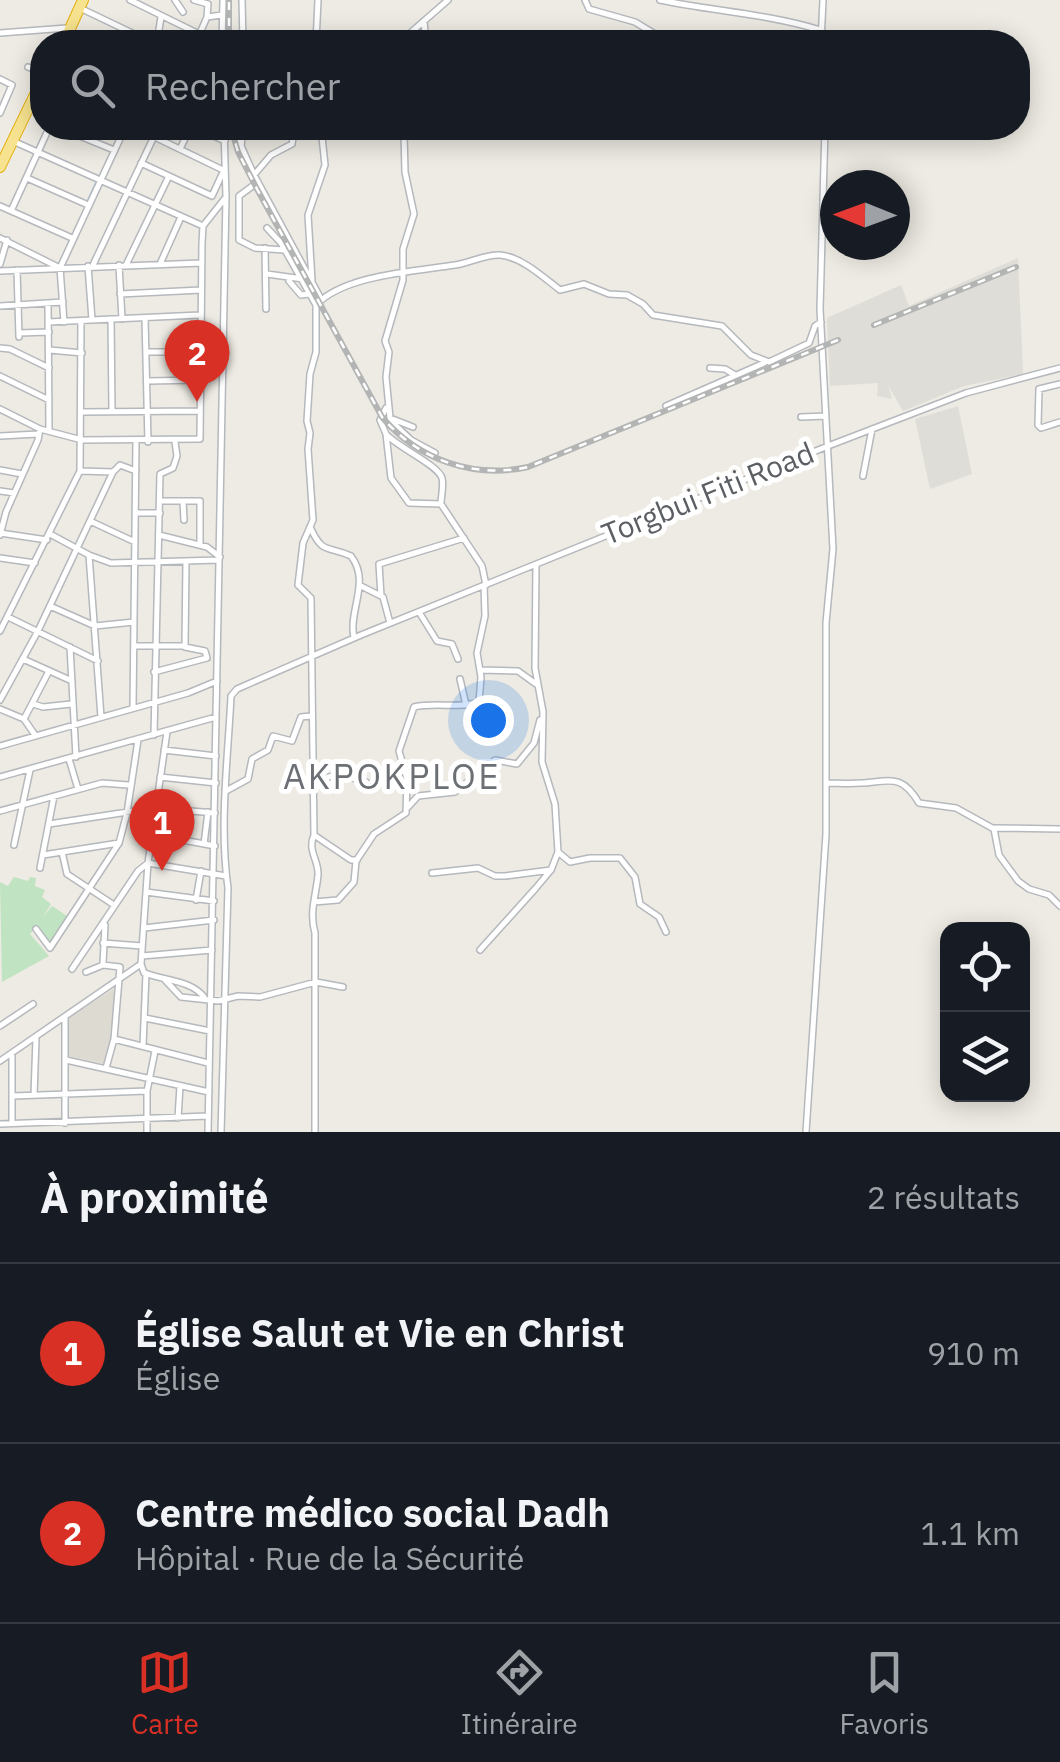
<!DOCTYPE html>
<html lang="fr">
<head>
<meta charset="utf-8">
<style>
  :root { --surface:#171b24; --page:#20242c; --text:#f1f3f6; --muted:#9ea1a6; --line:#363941; --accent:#d93025 }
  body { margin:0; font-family:"IBM Plex Sans",sans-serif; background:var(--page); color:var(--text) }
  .controls { position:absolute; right:30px; bottom:30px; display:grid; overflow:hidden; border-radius:20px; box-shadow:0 5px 25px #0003 }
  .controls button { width:90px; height:90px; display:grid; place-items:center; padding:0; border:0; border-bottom:2px solid var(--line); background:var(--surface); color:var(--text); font:50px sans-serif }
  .compass { position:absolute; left:820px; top:170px; width:90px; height:90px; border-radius:50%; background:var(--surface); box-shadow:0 5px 25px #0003; rotate:271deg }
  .you { position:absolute; left:488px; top:720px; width:35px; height:35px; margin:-25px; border:8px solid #fff; border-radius:50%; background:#1a73e8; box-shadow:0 0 0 15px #1a73e833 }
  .badge { display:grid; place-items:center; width:65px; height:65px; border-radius:50%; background:var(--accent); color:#fff; font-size:32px; font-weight:700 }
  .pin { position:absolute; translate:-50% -82px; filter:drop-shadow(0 2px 5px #0008) }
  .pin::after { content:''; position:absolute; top:52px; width:35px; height:30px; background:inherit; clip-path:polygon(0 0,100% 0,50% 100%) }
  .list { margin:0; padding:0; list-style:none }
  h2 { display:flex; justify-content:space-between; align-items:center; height:130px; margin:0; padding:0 40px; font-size:42px }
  h2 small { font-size:32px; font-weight:400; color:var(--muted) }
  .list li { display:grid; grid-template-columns:65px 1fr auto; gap:30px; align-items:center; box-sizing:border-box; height:180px; padding:0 40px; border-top:2px solid var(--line) }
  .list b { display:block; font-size:38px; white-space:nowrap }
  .list p { margin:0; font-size:32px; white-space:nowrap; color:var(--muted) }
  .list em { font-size:32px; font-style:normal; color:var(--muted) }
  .icon { flex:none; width:55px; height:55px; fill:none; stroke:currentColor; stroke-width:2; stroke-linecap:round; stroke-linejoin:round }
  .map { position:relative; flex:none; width:1060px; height:1132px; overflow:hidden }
  .search { position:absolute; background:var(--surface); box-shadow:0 5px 25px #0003; left:30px; right:30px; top:30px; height:110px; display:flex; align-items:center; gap:25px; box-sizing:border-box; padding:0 35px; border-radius:40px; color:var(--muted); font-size:38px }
  .sheet { height:490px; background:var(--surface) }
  nav { display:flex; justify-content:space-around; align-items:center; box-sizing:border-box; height:140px; border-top:2px solid var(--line); background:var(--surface); font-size:28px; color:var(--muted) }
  nav a { display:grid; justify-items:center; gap:5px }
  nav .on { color:var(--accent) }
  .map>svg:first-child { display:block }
</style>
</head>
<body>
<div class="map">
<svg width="1060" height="1132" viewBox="0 0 1060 1132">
  <rect width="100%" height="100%" fill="#edebe3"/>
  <path fill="#deddd7" d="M1018 258 1023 374 964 386 903 411 888 385 892 399 877 396 878 383 830 386 827 318 901 285 909 306Z
    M958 406 972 474 930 489 915 419Z"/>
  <path fill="#dddad1" d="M115 988 113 1030 106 1064 68 1056 67 1019Z"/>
  <path fill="#c0e3c2" d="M14 877 28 881 30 877 36 878 35 886 45 890 42 897 51 904 43 917 52 906 70 918 50 946 36 927 30 934 49 956 2 982 0 882 8 886Z"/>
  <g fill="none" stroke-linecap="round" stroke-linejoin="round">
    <path stroke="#a5d0fb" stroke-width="2.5" d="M88 201 97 181"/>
    <g stroke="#b5b8bc" stroke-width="8">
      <path id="minor" d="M130 0 199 34
        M175 0 183 12
        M194 0 208 4 207 17 222 15
        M242 0 243 42
        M585 0 589 9 635 22 668 42 731 38 734 42
        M660 0C713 11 768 14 820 30
        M82 9 151 42
        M424 21 426 42
        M0 33 67 28
        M68 33 87 42
        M157 42 161 17
        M196 42 207 17
        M222 42 223 0
        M316 42 318 0
        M400 42 448 0
        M821 42 823 0
        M28 67 42 73
        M0 79 12 85 0 113
        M60 128 114 150
        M136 128 223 170
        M196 128 225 141
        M233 128 254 175 321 299
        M407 128 404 134 405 172 414 214 403 249V280L385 341 389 352 386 377 390 418 413 427
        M15 142 203 226
        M241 147 243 128
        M180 149 190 128
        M141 163 212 196 224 170
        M254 175 271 155 292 144 293 138 304 128
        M27 178 88 205
        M258 182 239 196V240L255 248 284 250
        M0 206 72 238
        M11 211 49 128
        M267 228 281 243 316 305
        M0 238 60 268
        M265 248 266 309
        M0 264 7 240
        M160 264 181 217
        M93 265 158 128
        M119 265 122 319
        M126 265 169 176
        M88 266 92 320
        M17 270 19 337
        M0 271 201 263
        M267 274 303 279
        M289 281 301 295 309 294
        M312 281 308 215 325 165 321 128
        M120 294 201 290
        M48 303 49 431
        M0 306 63 302
        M145 318 148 442
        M111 319 112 411
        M48 322 200 315
        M64 322 60 268 125 128
        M19 333 49 332
        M0 348 10 349 49 368
        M50 350 82 353
        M146 352H201
        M710 368 725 369 735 375
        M0 376 49 400
        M148 381 200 380
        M1060 384 1039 389 1038 425 1041 428 1060 422
        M666 406 764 363
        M386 408 380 420 386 434 391 478 409 503 441 504 482 566 486 585
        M0 409 40 429 82 440 200 439 202 243 203 226 226 197 224 128
        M82 412 199 411
        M801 417 826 416
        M390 420 411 440 435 453
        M387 435C399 448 438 465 442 478 444 486 441 496 441 504
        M0 436 38 434
        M0 470 22 474
        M80 471 113 472 120 465 136 471
        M863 476 872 429
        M0 491 14 493
        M160 501H200V545
        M183 501 184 520
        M135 513H160
        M90 521 135 542
        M310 527C323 555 326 545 351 556 371 582 348 610 354 638
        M0 533 47 540
        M50 534 89 555 111 563 219 560
        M0 535 6 512 38 440 40 429
        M159 535 207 547 220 557
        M89 555 101 717
        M0 558 35 563
        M361 586 383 597 390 623
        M381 596 379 564 464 538
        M50 606 95 626 134 622
        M419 612 437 641 452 644 458 659
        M8 617 98 661
        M0 631 80 471 81 321
        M134 646H185L186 561
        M70 647 76 757
        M23 659 72 681
        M480 670 518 671 536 684
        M154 672 207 658 205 651 185 647
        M460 679 466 705
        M0 700 38 631 113 472
        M33 704 43 707 71 704
        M133 708 136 442
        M0 709 24 719 35 735
        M24 719 49 671
        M154 735 160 474 173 468 177 456 175 442
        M0 746 188 693 217 681
        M164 750 216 756
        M69 759 78 789
        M0 777 216 717
        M160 777 216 783
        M826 783C838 783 849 784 861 783 888 782 901 772 919 803L956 808 994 829 999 855 1018 881 1029 889 1049 895 1060 906
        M313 785C333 771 343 775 366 782
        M226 791 248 779 252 759 268 750 273 736 292 741 301 717 311 716
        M408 807 418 796 455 792 495 760 517 764 534 743 540 720
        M0 811 102 783 128 785
        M49 824 154 808 215 813
        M995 828 1060 829
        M151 834 215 846
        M314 835 351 860H357
        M204 844 208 812
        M14 845 30 770
        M62 852 67 874 114 905
        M558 852 570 862 590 858H620L635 877 640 904 659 917 666 932
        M43 855 119 843
        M40 868 54 796
        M432 873 478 868 495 876H505L551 870
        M146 892 214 901
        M196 900 201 871
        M314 902 338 900 354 882 356 861 374 834 406 813 407 779 399 751 414 707C436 702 459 709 479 702L481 677 477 653 485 616 484 585
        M144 928 214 920
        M36 929 50 948 119 843 127 813 138 740
        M103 943 142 946
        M480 950 535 889 551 870 558 852 555 804 542 762 543 712 535 668 536 565
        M142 956 212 950
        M103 963 105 925
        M72 969 138 871 148 863 226 876
        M86 972 103 965 120 967 114 1039 106 1068
        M144 973 141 964 148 863 167 732
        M145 973C165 981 191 980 204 997
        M165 980 181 997 218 1001 238 996 260 997 316 982 343 987
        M145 1018 210 1031
        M0 1026 33 1004
        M114 1039 208 1063
        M143 1046 146 974
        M12 1053V1123
        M66 1060 209 1092
        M0 1061 141 964
        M34 1095 36 1039
        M13 1096 147 1091
        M178 1118 180 1086
        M65 1123V1018
        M0 1124 208 1116
        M147 1132V1091L155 1051
        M208 1132 226 197
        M221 1132 228 888C219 825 228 758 231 696L237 689 361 635 828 446 966 393 1060 368
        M315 1132V933C309 912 316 896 318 875 319 860 307 851 314 835L311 598 298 585 303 543 313 520 308 449 310 433 307 421 310 374 316 352V305C344 275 416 271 455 265 469 263 486 254 500 255 522 257 543 277 560 290L584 284 609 294 627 295 643 304 653 315 722 326 751 355 769 362 809 343 815 326 821 322
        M806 1132 826 834V623L833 549 820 309 825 128"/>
    </g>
    <g stroke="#e4ad0b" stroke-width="12">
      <path id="highway" d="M64 42 83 0
        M0 167 42 80"/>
    </g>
    <use href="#minor" stroke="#fff" stroke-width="5"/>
    <use href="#highway" stroke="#f7e38f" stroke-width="10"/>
    <g stroke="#b3b4b4" stroke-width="6">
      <path id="rail" d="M229 42V0
        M231 128 238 152 257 189 382 417C418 460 474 479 528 467L838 340
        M874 325 1016 267"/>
    </g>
    <use href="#rail" stroke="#fff" stroke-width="2.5" stroke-dasharray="8" stroke-linecap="butt"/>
  </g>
  <g text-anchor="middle" stroke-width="10" stroke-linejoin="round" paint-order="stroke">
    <g font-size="30" fill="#5b5e63" stroke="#fff">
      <text transform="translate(708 494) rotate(-22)" y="10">Torgbui Fiti Road</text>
    </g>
    <g font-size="35" letter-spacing="2.5" fill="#6c7075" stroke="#fff">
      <text x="392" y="789">AKPOKPLOE</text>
    </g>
  </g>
</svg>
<div class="controls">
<button><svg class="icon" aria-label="locate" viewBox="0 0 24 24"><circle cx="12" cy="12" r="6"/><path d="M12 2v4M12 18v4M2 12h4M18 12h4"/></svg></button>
<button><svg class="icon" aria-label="layers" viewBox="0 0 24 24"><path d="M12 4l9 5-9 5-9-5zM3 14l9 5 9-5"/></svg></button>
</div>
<svg class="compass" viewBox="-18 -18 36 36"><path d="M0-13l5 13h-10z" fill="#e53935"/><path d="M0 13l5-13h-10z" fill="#9ea1a6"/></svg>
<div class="you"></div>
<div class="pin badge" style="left:162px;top:871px">1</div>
<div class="pin badge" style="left:197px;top:402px">2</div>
<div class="search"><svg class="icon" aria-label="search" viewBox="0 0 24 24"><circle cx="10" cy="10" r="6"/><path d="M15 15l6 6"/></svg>Rechercher</div>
</div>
<section class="sheet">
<h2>À proximité<small>2 résultats</small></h2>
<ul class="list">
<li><span class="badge">1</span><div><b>Église Salut et Vie en Christ</b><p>Église</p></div><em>910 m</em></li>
<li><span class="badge">2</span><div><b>Centre médico social Dadh</b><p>Hôpital · Rue de la Sécurité</p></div><em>1.1 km</em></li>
</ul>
</section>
<nav>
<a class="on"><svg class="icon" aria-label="map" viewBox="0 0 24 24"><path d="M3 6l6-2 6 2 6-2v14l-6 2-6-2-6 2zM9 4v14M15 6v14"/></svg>Carte</a>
<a><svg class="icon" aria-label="directions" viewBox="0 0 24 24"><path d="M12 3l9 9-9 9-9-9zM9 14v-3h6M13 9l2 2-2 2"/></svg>Itinéraire</a>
<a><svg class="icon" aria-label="saved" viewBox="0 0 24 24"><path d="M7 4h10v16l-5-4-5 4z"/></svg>Favoris</a>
</nav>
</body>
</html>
